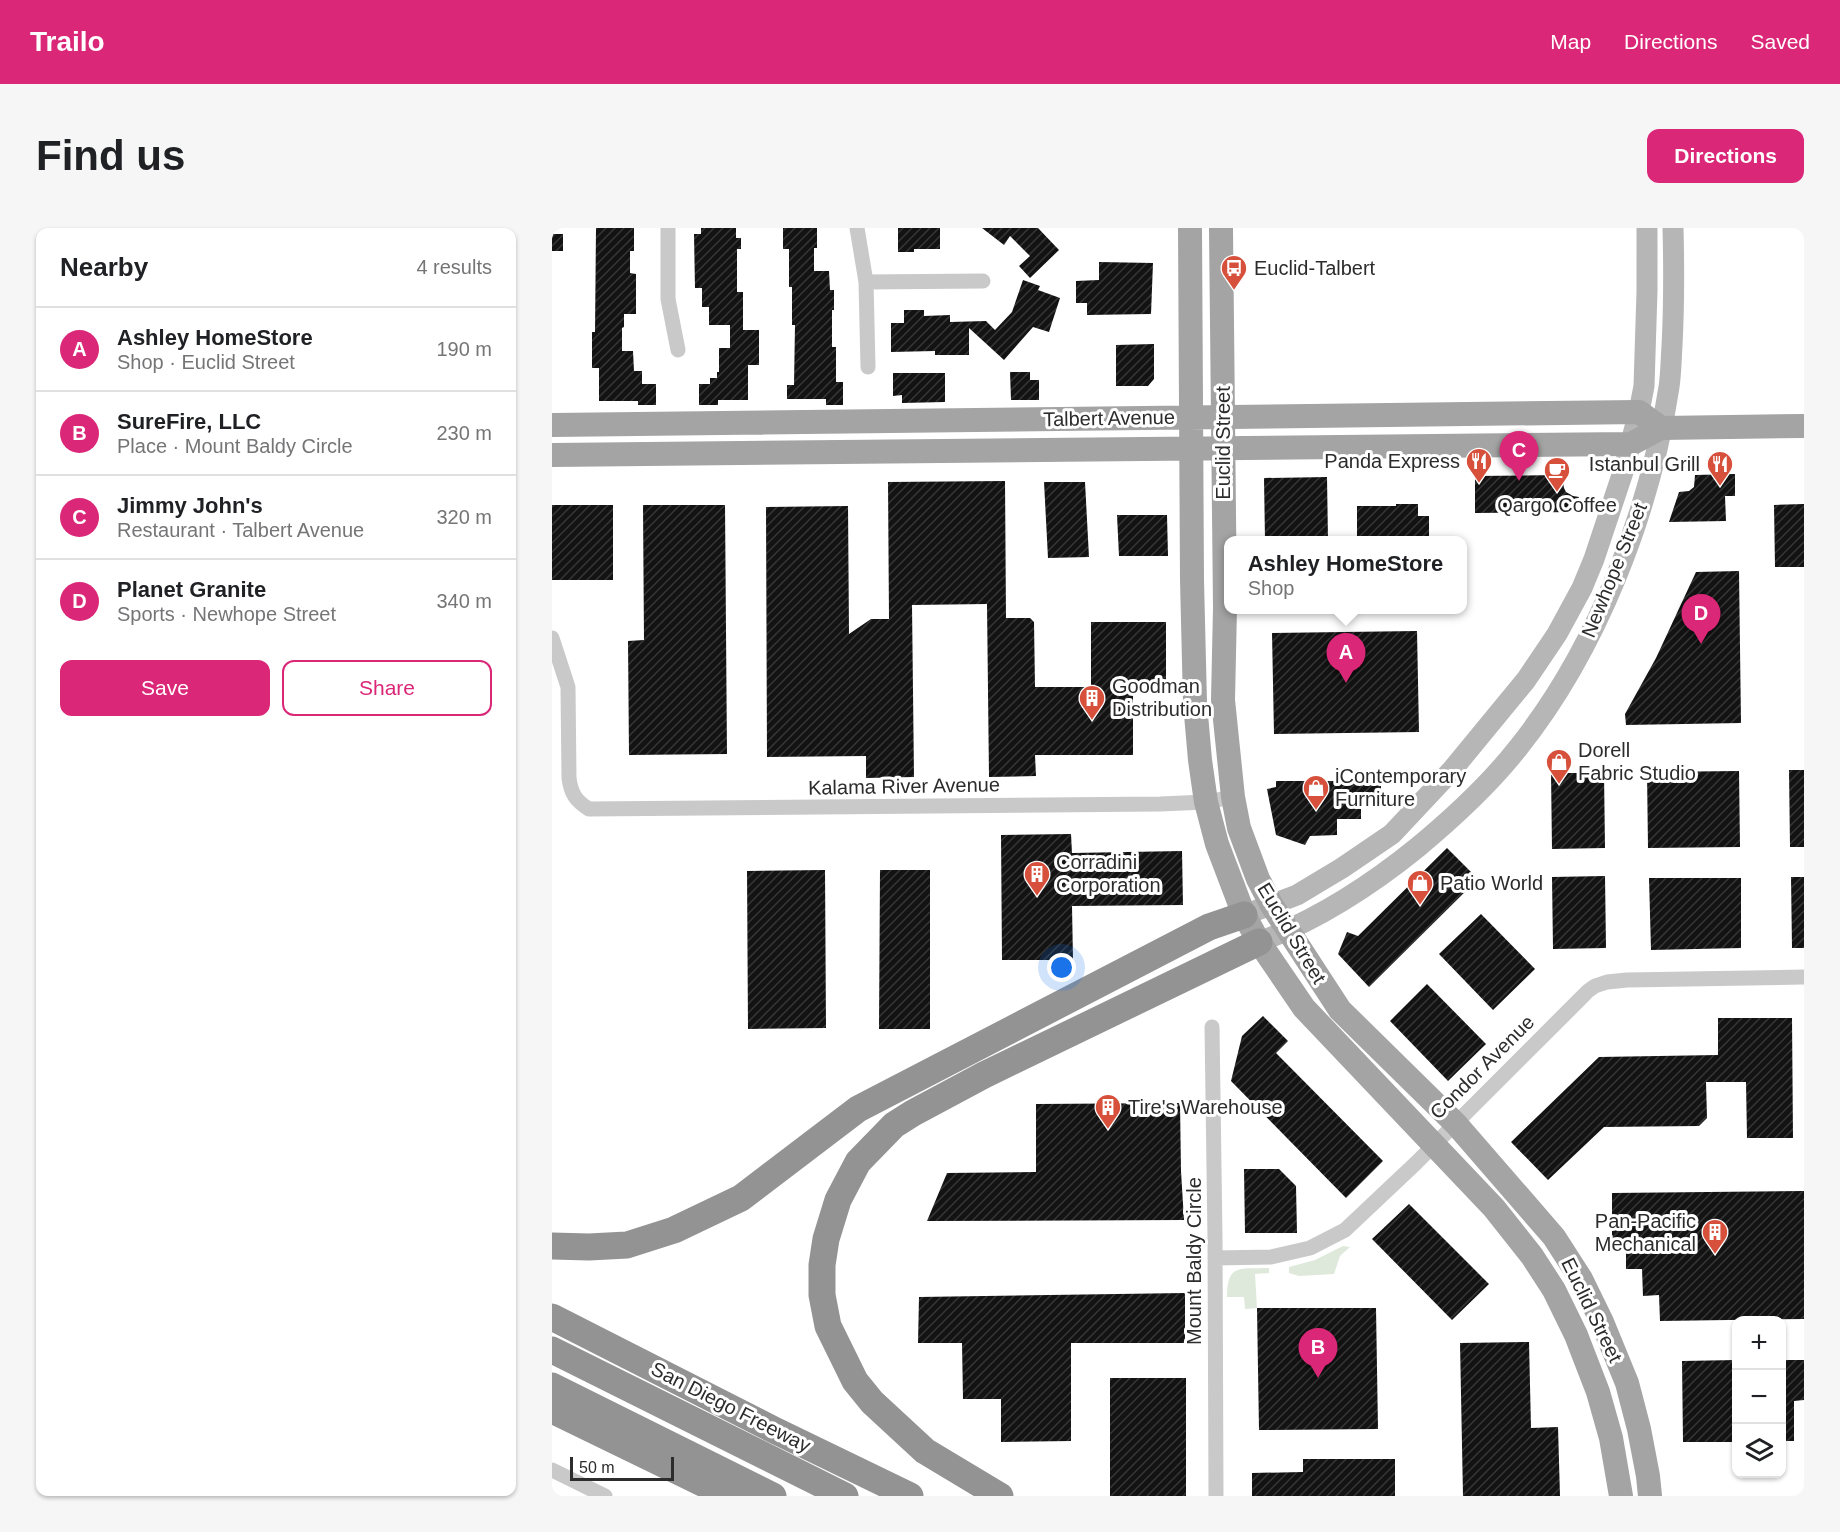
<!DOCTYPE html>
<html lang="en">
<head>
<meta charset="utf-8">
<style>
  :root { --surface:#fff; --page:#f6f6f6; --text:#202124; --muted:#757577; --line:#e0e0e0; --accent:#db2777 }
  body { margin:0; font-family:Helvetica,sans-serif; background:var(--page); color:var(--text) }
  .controls { position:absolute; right:18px; bottom:18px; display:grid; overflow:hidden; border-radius:12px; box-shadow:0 2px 4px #0004 }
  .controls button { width:54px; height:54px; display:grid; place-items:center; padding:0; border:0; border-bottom:2px solid var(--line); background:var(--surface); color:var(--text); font:30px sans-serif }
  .scale { position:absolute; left:18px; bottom:15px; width:104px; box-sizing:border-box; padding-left:6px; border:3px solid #2c2c2c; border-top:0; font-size:16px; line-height:21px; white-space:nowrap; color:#2c2c2c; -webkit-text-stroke:4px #fff; paint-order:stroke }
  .you { position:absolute; left:510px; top:740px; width:21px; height:21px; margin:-15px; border:4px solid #fff; border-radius:50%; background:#1a73e8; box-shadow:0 0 0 9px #1a73e833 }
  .badge { display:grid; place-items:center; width:39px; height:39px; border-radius:50%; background:var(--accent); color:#fff; font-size:20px; font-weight:700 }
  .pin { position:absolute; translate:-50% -50px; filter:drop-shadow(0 2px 3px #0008) }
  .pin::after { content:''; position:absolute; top:32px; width:21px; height:18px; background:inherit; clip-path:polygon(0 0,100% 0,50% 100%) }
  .popup { position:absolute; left:672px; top:308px; width:243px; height:78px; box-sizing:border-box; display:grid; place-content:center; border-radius:12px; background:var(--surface); filter:drop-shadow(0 2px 4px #0005); font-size:20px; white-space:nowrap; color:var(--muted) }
  .popup b { font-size:22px; color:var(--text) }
  .popup::after { content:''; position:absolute; left:50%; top:100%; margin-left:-12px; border:12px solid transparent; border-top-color:var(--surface) }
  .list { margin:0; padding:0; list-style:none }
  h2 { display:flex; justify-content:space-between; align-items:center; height:78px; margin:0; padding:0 24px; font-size:26px }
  h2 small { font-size:20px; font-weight:400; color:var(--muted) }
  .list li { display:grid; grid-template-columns:39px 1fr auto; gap:18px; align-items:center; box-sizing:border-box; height:84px; padding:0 24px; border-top:2px solid var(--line) }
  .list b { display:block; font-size:22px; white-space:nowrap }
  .list p { margin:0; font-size:20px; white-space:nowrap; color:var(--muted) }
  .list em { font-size:20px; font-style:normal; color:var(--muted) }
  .actions { display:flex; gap:12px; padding:18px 24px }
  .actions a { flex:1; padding:14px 0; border:2px solid var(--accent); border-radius:12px; text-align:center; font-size:21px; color:var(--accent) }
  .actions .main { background:var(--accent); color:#fff }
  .icon { flex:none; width:33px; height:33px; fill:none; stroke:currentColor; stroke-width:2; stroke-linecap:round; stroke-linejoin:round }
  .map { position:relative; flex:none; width:1252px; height:1268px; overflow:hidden; border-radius:12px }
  header { display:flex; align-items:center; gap:36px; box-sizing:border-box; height:84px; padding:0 30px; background:var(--accent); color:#fff }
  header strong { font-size:28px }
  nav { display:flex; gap:33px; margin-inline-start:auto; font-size:21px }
  .intro { display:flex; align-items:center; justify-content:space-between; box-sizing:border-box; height:144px; padding:0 36px }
  h1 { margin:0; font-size:42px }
  .button { padding:15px 27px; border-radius:12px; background:var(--accent); color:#fff; font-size:21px; font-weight:700 }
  main { display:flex; gap:36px; padding:0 36px }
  aside { flex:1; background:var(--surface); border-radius:12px; box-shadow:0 2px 4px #0004 }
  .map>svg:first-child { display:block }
</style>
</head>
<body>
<header>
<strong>Trailo</strong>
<nav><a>Map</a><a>Directions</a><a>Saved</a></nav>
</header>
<div class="intro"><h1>Find us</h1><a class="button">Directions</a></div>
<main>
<aside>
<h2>Nearby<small>4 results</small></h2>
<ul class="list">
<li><span class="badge">A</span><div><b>Ashley HomeStore</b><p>Shop · Euclid Street</p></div><em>190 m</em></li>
<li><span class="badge">B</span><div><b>SureFire, LLC</b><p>Place · Mount Baldy Circle</p></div><em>230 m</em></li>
<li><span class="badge">C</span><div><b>Jimmy John's</b><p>Restaurant · Talbert Avenue</p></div><em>320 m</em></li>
<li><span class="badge">D</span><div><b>Planet Granite</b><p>Sports · Newhope Street</p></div><em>340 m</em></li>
</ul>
<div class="actions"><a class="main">Save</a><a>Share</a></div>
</aside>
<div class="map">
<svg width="1252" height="1268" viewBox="0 0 1252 1268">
  <defs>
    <pattern id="building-hatch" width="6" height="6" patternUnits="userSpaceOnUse" patternTransform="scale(1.5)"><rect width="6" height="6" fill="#131313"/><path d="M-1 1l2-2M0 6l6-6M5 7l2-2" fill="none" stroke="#363636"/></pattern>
  </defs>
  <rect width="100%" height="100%" fill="#fff"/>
  <path fill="#dfe9db" d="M791 1018 798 1019 788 1028 782 1046 747 1048 737 1045V1039L763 1032Z
    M717 1040V1045L703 1046 705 1080 693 1081 692 1069H675C675 1035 688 1041 717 1040Z"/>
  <path fill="url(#building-hatch)" d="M44 0H82V23H78V45L84 46V86H72V99L70 100V123H81L82 143H90V156H104V177H86V173H47V140H40V104H43Z
    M149 0H184V10H189V21H185V64H191V102H207V137H196V172H166V177H147V156H158V150H165V144H167V120H178V97H157V79H150V60H143L142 6H149Z
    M231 0H265V20H262V43H277L278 62H282V82H280V119H284V154H291V177H274V171H235V157H242L243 97H240V59H237V21H231Z
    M346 0H388V21H362V24H346Z
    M430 0H486L507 22 478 50 467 38 478 28 458 8 452 17Z
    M0 6H11V23H0Z
    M547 34 601 35 599 86 535 87V75H524V53L547 52Z
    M471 52 488 58 486 62 508 70 497 104 481 99 452 132 417 100V127H383V123L339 124V95H352V82H372V88L398 87V94L434 93 443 102 460 84Z
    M602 116V151L596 158H564V117Z
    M458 144H478V152H487V172H459Z
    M341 145H393V174L350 175V167L341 168Z
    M1183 246V268H1173L1174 293 1117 294 1127 264 1137 263 1142 259 1143 247Z
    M1010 247 1012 260 1014 264 1021 268 1027 269 1023 284 923 285V248Z
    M775 249 776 312H713L712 250Z
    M453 253 454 390H478L482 394 483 459H539V394H614V458H581V527H483L484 548 437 549 435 376 360 377 362 549 314 550V528L215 529 214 279 296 278 297 406 319 391H337L336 254Z
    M492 254H533L537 329 496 330Z
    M844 276H866V288H877V312H805V278H844Z
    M1252 276V339H1223L1222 277Z
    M0 277H61V352H0Z
    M91 277H173L175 526 77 527 76 413 92 412Z
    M565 287H615L616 328H567Z
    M1187 343 1189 495 1074 497 1073 486 1104 430 1144 344Z
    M865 403 867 504 722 506 720 405Z
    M1237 542H1252V619H1238Z
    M1187 543 1188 619 1096 620 1095 544Z
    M999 545H1052L1053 620 1000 621Z
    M724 553H829V575H809V591H785V607L758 608 753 617 724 607 715 561 724 559Z
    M519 606 520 625 630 623 631 677 520 678 521 732H450L449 607Z
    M895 620 926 651 817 759 786 726 795 704 806 708Z
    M273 642 274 800 196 801 195 643Z
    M328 642H378V801H327Z
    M1053 648 1054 720 1001 721 1000 649Z
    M1239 649H1252V720H1240Z
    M1097 650H1189V720L1099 722Z
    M929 686 983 741 941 782 887 726Z
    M875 756 934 816 896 853 838 793Z
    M711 788 736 813 724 825 831 933 794 970 679 853 690 808Z
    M1166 790H1240L1241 910H1195L1194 854H1154L1155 890 1147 898 1052 899 996 952 959 914 1047 829 1166 827Z
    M628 875 629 943 632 992 375 993 395 945 484 944V876Z
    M692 941H727L744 958 745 1005H693Z
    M1252 963V1091L1108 1093 1107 1067 1091 1068 1090 1041H1074V1014H1060V965Z
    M857 976 937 1056 900 1092 820 1011Z
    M633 1065V1115H519V1213L449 1214V1171H411L410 1115H366L367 1069Z
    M705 1080H824L826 1201 707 1202Z
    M977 1114 979 1200 1006 1199 1008 1268H911L908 1115Z
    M1185 1132V1214H1131L1130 1133Z
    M1230 1132H1252V1172L1242 1173V1213H1230Z
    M558 1150H634V1268H558Z
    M751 1231H843V1268H700V1245L751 1244Z"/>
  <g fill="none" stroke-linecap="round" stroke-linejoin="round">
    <path stroke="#c9c9c9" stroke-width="15" d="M116 0V71L126 122
      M305 0 314 54 316 139
      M314 54 431 53
      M0 410 16 459 17 550C19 566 24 573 37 581L608 576 654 574 681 569
      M660 799 663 1010 664 1268
      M663 1030 719 1029 758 1020 793 1002 864 935 1036 763 1043 758 1055 754 1075 752 1252 749
      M0 1242 53 1268"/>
    <path stroke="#b6b6b6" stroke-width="21" d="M692 687 745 667 790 640 840 606 900 542 974 452 1005 406 1030 360 1042 331 1071 244 1087 184 1092 158 1095 63V0
      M707 714C765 692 818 658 866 619 902 589 937 557 966 520 1045 421 1098 284 1117 159 1119 146 1119 132 1120 118 1122 79 1122 39 1121 0"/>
    <path stroke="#a4a4a4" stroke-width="24" d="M638 0 640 352 643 475 648 532 654 574 665 616 692 687 707 714 752 780 942 980 980 1028 1002 1062 1024 1107 1046 1164 1059 1210 1069 1268
      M669 0 673 380 671 472 681 569 687 600 706 651 719 676 788 782 904 896 1002 1009 1029 1051 1050 1094 1075 1155 1087 1201 1096 1248 1098 1268
      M0 197 1087 184 1109 200
      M0 227 1079 216 1109 200 1252 198"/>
    <path stroke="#939393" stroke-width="27" d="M0 1018 37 1019 75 1017 122 1002 189 970 306 881 657 699 692 687
      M0 1089 222 1202 358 1268
      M0 1122 293 1268
      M0 1158 221 1268
      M0 1182 177 1268
      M448 1268 373 1223 320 1174 303 1153 276 1098 270 1067V1037L274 1011 286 972 306 934 342 897 361 885 432 847 707 714"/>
  </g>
  <defs>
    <g id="bus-pin" transform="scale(1.35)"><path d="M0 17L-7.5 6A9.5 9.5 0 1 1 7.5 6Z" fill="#d6503b" stroke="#fff"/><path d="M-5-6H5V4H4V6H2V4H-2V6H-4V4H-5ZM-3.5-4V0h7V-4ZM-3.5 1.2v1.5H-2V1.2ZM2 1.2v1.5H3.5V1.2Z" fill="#fff"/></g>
    <g id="restaurant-pin" transform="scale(1.35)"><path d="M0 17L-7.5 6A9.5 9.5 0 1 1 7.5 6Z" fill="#d6503b" stroke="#fff"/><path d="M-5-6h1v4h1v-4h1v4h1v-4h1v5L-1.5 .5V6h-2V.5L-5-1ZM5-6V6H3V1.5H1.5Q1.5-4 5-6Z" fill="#fff"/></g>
    <g id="cafe-pin" transform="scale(1.35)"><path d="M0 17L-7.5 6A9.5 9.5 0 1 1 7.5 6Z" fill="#d6503b" stroke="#fff"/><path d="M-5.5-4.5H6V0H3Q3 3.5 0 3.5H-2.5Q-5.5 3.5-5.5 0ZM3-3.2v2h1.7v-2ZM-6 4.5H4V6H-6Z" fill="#fff"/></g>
    <g id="building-pin" transform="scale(1.35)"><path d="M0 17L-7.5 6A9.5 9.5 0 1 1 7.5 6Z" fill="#d6503b" stroke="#fff"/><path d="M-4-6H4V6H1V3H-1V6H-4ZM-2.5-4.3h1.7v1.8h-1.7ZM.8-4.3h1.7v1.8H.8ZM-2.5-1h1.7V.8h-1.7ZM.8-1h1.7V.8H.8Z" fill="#fff"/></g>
    <g id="shop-pin" transform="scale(1.35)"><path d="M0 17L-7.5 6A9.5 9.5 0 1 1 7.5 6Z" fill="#d6503b" stroke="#fff"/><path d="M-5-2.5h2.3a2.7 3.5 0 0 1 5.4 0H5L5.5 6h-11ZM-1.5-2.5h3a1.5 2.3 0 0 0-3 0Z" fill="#fff"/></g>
  </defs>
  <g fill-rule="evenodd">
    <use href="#bus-pin" x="682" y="40"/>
    <use href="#restaurant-pin" x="927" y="233"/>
    <use href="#restaurant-pin" x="1168" y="236"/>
    <use href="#cafe-pin" x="1005" y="242"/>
    <use href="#building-pin" x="540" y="470"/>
    <use href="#shop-pin" x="1007" y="534"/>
    <use href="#shop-pin" x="764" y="560"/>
    <use href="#building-pin" x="485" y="646"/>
    <use href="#shop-pin" x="868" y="655"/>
    <use href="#building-pin" x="556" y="879"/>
    <use href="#building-pin" x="1163" y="1004"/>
  </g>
  <g text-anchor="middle" stroke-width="6" stroke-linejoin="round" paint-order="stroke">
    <g font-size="20" fill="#2c2c2c" stroke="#fff" text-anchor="start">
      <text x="702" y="47">Euclid-Talbert</text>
      <text x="908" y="240" text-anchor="end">Panda Express</text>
      <text x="1148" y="243" text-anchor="end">Istanbul Grill</text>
      <text x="1005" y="284" text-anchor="middle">Qargo Coffee</text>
      <text x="560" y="465">Goodman<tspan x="560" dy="23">Distribution</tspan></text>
      <text x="1026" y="529">Dorell<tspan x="1026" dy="23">Fabric Studio</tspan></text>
      <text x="783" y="555">iContemporary<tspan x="783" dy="23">Furniture</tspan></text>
      <text x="504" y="641">Corradini<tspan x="504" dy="23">Corporation</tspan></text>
      <text x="888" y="662">Patio World</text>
      <text x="576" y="886">Tire's Warehouse</text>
      <text x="1144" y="1000" text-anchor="end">Pan-Pacific<tspan x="1144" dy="23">Mechanical</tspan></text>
    </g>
    <g font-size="20" fill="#2c2c2c" stroke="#fff">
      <text transform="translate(557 190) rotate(-1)" y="7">Talbert Avenue</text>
      <text transform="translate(671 215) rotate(-90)" y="7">Euclid Street</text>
      <text transform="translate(1062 342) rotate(-68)" y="7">Newhope Street</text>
      <text transform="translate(352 558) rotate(-1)" y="7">Kalama River Avenue</text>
      <text transform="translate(740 705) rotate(59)" y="7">Euclid Street</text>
      <text transform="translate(930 839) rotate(-45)" y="7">Condor Avenue</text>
      <text transform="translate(642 1033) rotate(-90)" y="7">Mount Baldy Circle</text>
      <text transform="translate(1040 1082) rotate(64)" y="7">Euclid Street</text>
      <text transform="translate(179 1179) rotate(27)" y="7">San Diego Freeway</text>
    </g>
  </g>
</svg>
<div class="controls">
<button>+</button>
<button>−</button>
<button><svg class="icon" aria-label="layers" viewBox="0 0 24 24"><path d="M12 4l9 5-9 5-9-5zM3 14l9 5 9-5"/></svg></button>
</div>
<div class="scale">50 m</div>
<div class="you"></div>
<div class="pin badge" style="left:794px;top:455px">A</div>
<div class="popup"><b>Ashley HomeStore</b>Shop</div>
<div class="pin badge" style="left:766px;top:1150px">B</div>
<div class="pin badge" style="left:967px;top:253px">C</div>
<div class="pin badge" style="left:1149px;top:416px">D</div>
</div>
</main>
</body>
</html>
